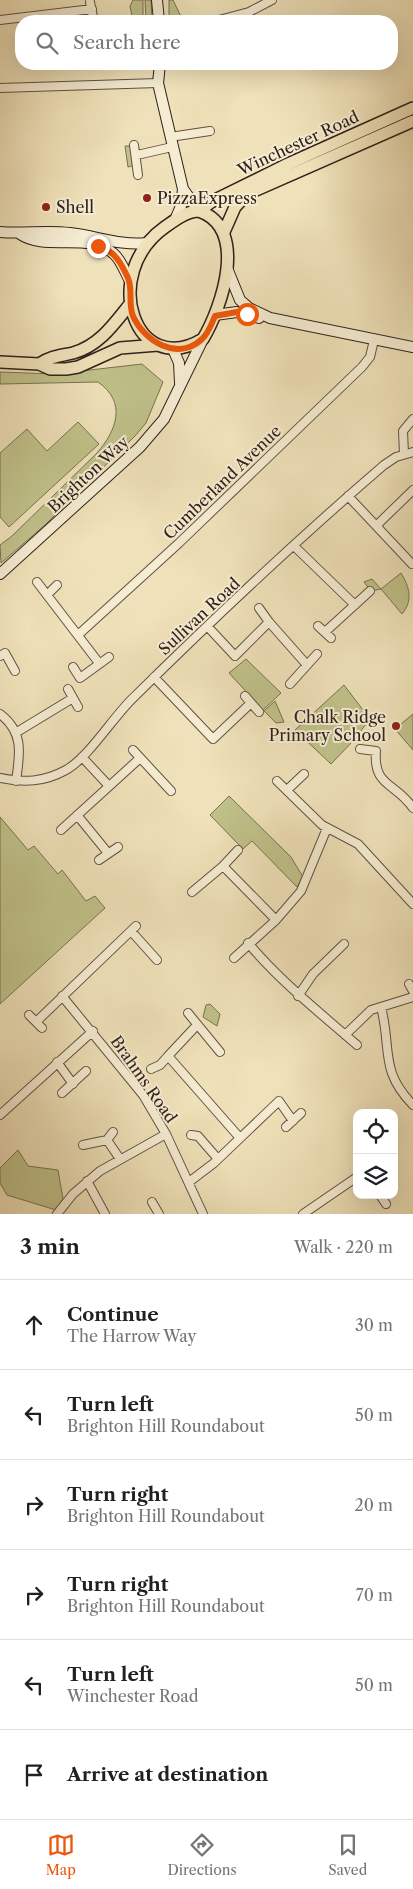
<!DOCTYPE html>
<html lang="en">
<head>
<meta charset="utf-8">
<style>
  :root { --surface:#fff; --page:#f6f6f6; --text:#202124; --muted:#757577; --line:#e0e0e0; --accent:#ea580c }
  body { margin:0; font-family:"Libre Caslon Text",serif; background:var(--page); color:var(--text) }
  .controls { position:absolute; right:15px; bottom:15px; display:grid; overflow:hidden; border-radius:10px; box-shadow:0 5px 20px #0002 }
  .controls button { width:45px; height:45px; display:grid; place-items:center; padding:0; border:0; border-bottom:1px solid var(--line); background:var(--surface); color:var(--text); font:25px sans-serif }
  .stop { position:absolute; width:15px; height:15px; margin:-11px; border:4px solid #ea580c; border-radius:50%; background:#fff }
  .stop.end { background:#ea580c; border-color:#fff; box-shadow:0 1px 5px #0008 }
  .list { margin:0; padding:0; list-style:none }
  h2 { display:flex; justify-content:space-between; align-items:center; height:65px; margin:0; padding:0 20px; font-size:21px }
  h2 small { font-size:16px; font-weight:400; color:var(--muted) }
  .list li { display:grid; grid-template-columns:32px 1fr auto; gap:15px; align-items:center; box-sizing:border-box; height:90px; padding:0 20px; border-top:1px solid var(--line) }
  .list b { display:block; font-size:19px; white-space:nowrap }
  .list p { margin:0; font-size:16px; white-space:nowrap; color:var(--muted) }
  .list em { font-size:16px; font-style:normal; color:var(--muted) }
  .icon { flex:none; width:28px; height:28px; fill:none; stroke:currentColor; stroke-width:2; stroke-linecap:round; stroke-linejoin:round }
  .map { position:relative; flex:none; width:413px; height:1214px; overflow:hidden }
  .search { position:absolute; background:var(--surface); box-shadow:0 5px 20px #0002; left:15px; right:15px; top:15px; height:55px; display:flex; align-items:center; gap:12px; box-sizing:border-box; padding:0 18px; border-radius:20px; color:var(--muted); font-size:19px }
  .sheet { height:605px; background:var(--surface) }
  nav { display:flex; justify-content:space-around; align-items:center; box-sizing:border-box; height:70px; border-top:1px solid var(--line); background:var(--surface); font-size:14px; color:var(--muted) }
  nav a { display:grid; justify-items:center; gap:2px }
  nav .on { color:var(--accent) }
  .map>svg:first-child { display:block }
</style>
</head>
<body>
<div class="map">
<svg width="413" height="1214" viewBox="0 0 413 1214">
  <rect width="100%" height="100%" fill="#efe1b9"/>
  <filter id="stains"><feTurbulence type="fractalNoise" baseFrequency=".004" numOctaves="4"/><feColorMatrix values="0 0 0 0 .2 0 0 0 0 .09 0 0 0 0 .02 0 0 0 .5 -.17"/></filter>
  <radialGradient id="worn" r=".72"><stop offset=".6" stop-color="#630" stop-opacity="0"/><stop offset="1" stop-color="#630" stop-opacity=".3"/></radialGradient>
  <path fill="#c0c18a" stroke="#787152" d="M133 0H143V21H133L130 6Z
    M145 0H151L152 21H146Z
    M169 0H173L183 21H169Z
    M125 146H132L135 165 128 167Z
    M142 364 163 382 146 423 135 436 45 525 1 563 0 545 12 536 97 453C117 430 127 402 98 382L0 384V372L55 374Z
    M78 422 99 444 9 527 0 517V453L27 429 47 451Z
    M401 573C410 588 413 601 402 614L381 589 371 591 364 582 372 579 381 589Z
    M246 659 281 693 263 710 229 673Z
    M344 685 370 719 353 741 331 764 295 730Z
    M275 701 284 722 276 723 264 711Z
    M413 714V750L395 729Z
    M229 796 291 857 303 877 297 887 252 841 243 849 210 815Z
    M0 817 28 850 34 846 58 874 62 870 86 901 95 896 105 908 0 1004Z
    M210 1004 220 1014 217 1026 203 1017 206 1005Z
    M18 1150 28 1166 58 1170 63 1199 56 1210 7 1195 0 1183V1168Z"/>
  <g fill="none" stroke-linecap="round" stroke-linejoin="round">
    <g stroke="#605142" stroke-width="10">
      <path id="street" d="M90 2 93 17
        M0 20 92 9
        M215 21 249 12 272 0
        M0 88 158 83
        M170 137 210 131
        M134 145 138 175
        M137 155 172 147
        M404 454 403 431 413 419
        M348 496 412 564
        M377 525 413 490
        M294 546 355 605
        M37 582 99 663
        M47 595 57 585
        M259 608 269 622
        M318 626 331 638
        M208 627 235 656 269 622 307 665
        M325 632 370 591
        M78 635 179 543 362 367 370 357 374 340
        M0 656 5 653 15 671
        M73 667 80 678 109 657
        M154 677 213 739 251 703
        M290 684 317 654
        M68 689 78 707
        M245 696 259 712
        M0 714C24 732 20 754 16 781
        M17 732 73 698
        M360 749 376 751C373 787 395 782 413 808
        M133 750 171 791
        M82 757 109 786
        M0 778C24 783 44 782 66 770 89 757 113 717 133 698 214 618 298 539 384 465L396 457 413 452
        M277 781 322 825 358 844 413 904
        M287 790 304 774
        M77 815 108 853
        M61 830 139 759
        M99 860 118 847
        M223 866 238 850
        M192 892 223 866 276 920
        M131 931 157 960
        M248 943C281 982 319 1012 357 1045
        M234 958 276 920 301 891 327 828
        M409 984 413 991
        M62 996 143 1095 166 1134 203 1214
        M298 996 313 974 344 944
        M381 1007C392 1049 379 1070 413 1105
        M188 1013 220 1052
        M29 1015 42 1028
        M36 1022 136 926
        M197 1025 168 1056 240 1138
        M345 1035 371 1010 413 997
        M57 1062 73 1084
        M151 1069 160 1065 168 1056
        M62 1093 86 1071
        M0 1115 93 1031
        M286 1127 301 1113
        M191 1135 198 1136 218 1159
        M107 1140 120 1159
        M83 1145 107 1140 113 1132
        M87 1181 105 1214
        M189 1182 214 1163 279 1101 293 1121
        M380 1195 386 1204
        M152 1202 159 1214
        M57 1214 73 1194 100 1171 166 1134
        M303 1214 357 1177"/>
    </g>
    <g stroke="#30211b" stroke-width="12">
      <path id="secondary" d="M157 0 159 21
        M160 64 158 83 183 189 181 206 175 220
        M183 189 199 211
        M0 232C24 234 46 230 70 233 97 236 120 246 147 243
        M20 234C46 252 89 231 114 254 121 260 125 272 130 281
        M227 268 240 300 249 308 270 318 413 347
        M215 315 237 312 259 318
        M173 349 179 363 180 383
        M0 574 140 447 164 419 203 339"/>
    </g>
    <g stroke="#30211b" stroke-width="14">
      <path id="primary" d="M199 211C249 228 222 307 203 339 135 380 99 274 165 227 175 220 187 211 199 211Z
        M199 211 211 202 288 164 413 108
        M224 232 235 207 247 194 413 121
        M0 362 39 364 50 369H66L78 367 120 348 158 345
        M39 364C51 356 60 356 73 353 99 346 114 324 130 304"/>
    </g>
    <use href="#street" stroke="#f5ecd2" stroke-width="8"/>
    <use href="#secondary" stroke="#f5ecd2" stroke-width="10"/>
    <use href="#primary" stroke="#efe1b9" stroke-width="11"/>
  </g>
  <g fill="none" stroke-linecap="round" stroke-linejoin="round">
    <path stroke="#ea580c" stroke-width="6" d="M98 246C115 251 121 263 128 278 133 289 128 304 133 316 144 341 178 362 202 339 208 334 212 323 215 316L237 312 247 314"/>
  </g>
  <g fill="#8f2418" stroke="#f5ecd2" stroke-width="2">
    <circle cx="147" cy="198" r="5"/>
    <circle cx="46" cy="207" r="5"/>
    <circle cx="396" cy="726" r="5"/>
  </g>
  <g text-anchor="middle" stroke-width="4" stroke-linejoin="round" paint-order="stroke">
    <g font-size="16" fill="#30211b" stroke="#f5ecd2">
      <text transform="translate(298 143) rotate(-25)" y="6">Winchester Road</text>
      <text transform="translate(88 474) rotate(-43)" y="6">Brighton Way</text>
      <text transform="translate(222 482) rotate(-44)" y="6">Cumberland Avenue</text>
      <text transform="translate(199 616) rotate(-43)" y="6">Sullivan Road</text>
      <text transform="translate(144 1079) rotate(55)" y="6">Brahms Road</text>
    </g>
    <g font-size="16" fill="#30211b" stroke="#f5ecd2" text-anchor="start">
      <text x="157" y="204">PizzaExpress</text>
      <text x="56" y="213">Shell</text>
      <text x="386" y="723" text-anchor="end">Chalk Ridge<tspan x="386" dy="18">Primary School</tspan></text>
    </g>
  </g>
  <rect width="100%" height="100%" filter="url(#stains)"/>
  <rect width="100%" height="100%" fill="url(#worn)"/>
</svg>
<div class="controls">
<button><svg class="icon" aria-label="locate" viewBox="0 0 24 24"><circle cx="12" cy="12" r="6"/><path d="M12 2v4M12 18v4M2 12h4M18 12h4"/></svg></button>
<button><svg class="icon" aria-label="layers" viewBox="0 0 24 24"><path d="M12 4l9 5-9 5-9-5zM3 14l9 5 9-5"/></svg></button>
</div>
<div class="stop" style="left:247px;top:314px"></div>
<div class="stop end" style="left:98px;top:246px"></div>
<div class="search"><svg class="icon" aria-label="search" viewBox="0 0 24 24"><circle cx="10" cy="10" r="6"/><path d="M15 15l6 6"/></svg>Search here</div>
</div>
<section class="sheet">
<h2>3 min<small>Walk · 220 m</small></h2>
<ul class="list">
<li><svg class="icon" aria-label="ahead" viewBox="0 0 24 24"><path d="M12 20V5M6 11l6-6 6 6"/></svg><div><b>Continue</b><p>The Harrow Way</p></div><em>30 m</em></li>
<li><svg class="icon" aria-label="left" viewBox="0 0 24 24"><path d="M17 20v-9H6M10 6l-5 5 5 5"/></svg><div><b>Turn left</b><p>Brighton Hill Roundabout</p></div><em>50 m</em></li>
<li><svg class="icon" aria-label="right" viewBox="0 0 24 24"><path d="M7 20v-9h11M14 6l5 5-5 5"/></svg><div><b>Turn right</b><p>Brighton Hill Roundabout</p></div><em>20 m</em></li>
<li><svg class="icon" aria-label="right" viewBox="0 0 24 24"><path d="M7 20v-9h11M14 6l5 5-5 5"/></svg><div><b>Turn right</b><p>Brighton Hill Roundabout</p></div><em>70 m</em></li>
<li><svg class="icon" aria-label="left" viewBox="0 0 24 24"><path d="M17 20v-9H6M10 6l-5 5 5 5"/></svg><div><b>Turn left</b><p>Winchester Road</p></div><em>50 m</em></li>
<li><svg class="icon" aria-label="arrive" viewBox="0 0 24 24"><path d="M6 21V4h12l-3 4 3 4H6"/></svg><div><b>Arrive at destination</b></div></li>
</ul>
</section>
<nav>
<a class="on"><svg class="icon" aria-label="map" viewBox="0 0 24 24"><path d="M3 6l6-2 6 2 6-2v14l-6 2-6-2-6 2zM9 4v14M15 6v14"/></svg>Map</a>
<a><svg class="icon" aria-label="directions" viewBox="0 0 24 24"><path d="M12 3l9 9-9 9-9-9zM9 14v-3h6M13 9l2 2-2 2"/></svg>Directions</a>
<a><svg class="icon" aria-label="saved" viewBox="0 0 24 24"><path d="M7 4h10v16l-5-4-5 4z"/></svg>Saved</a>
</nav>
</body>
</html>
